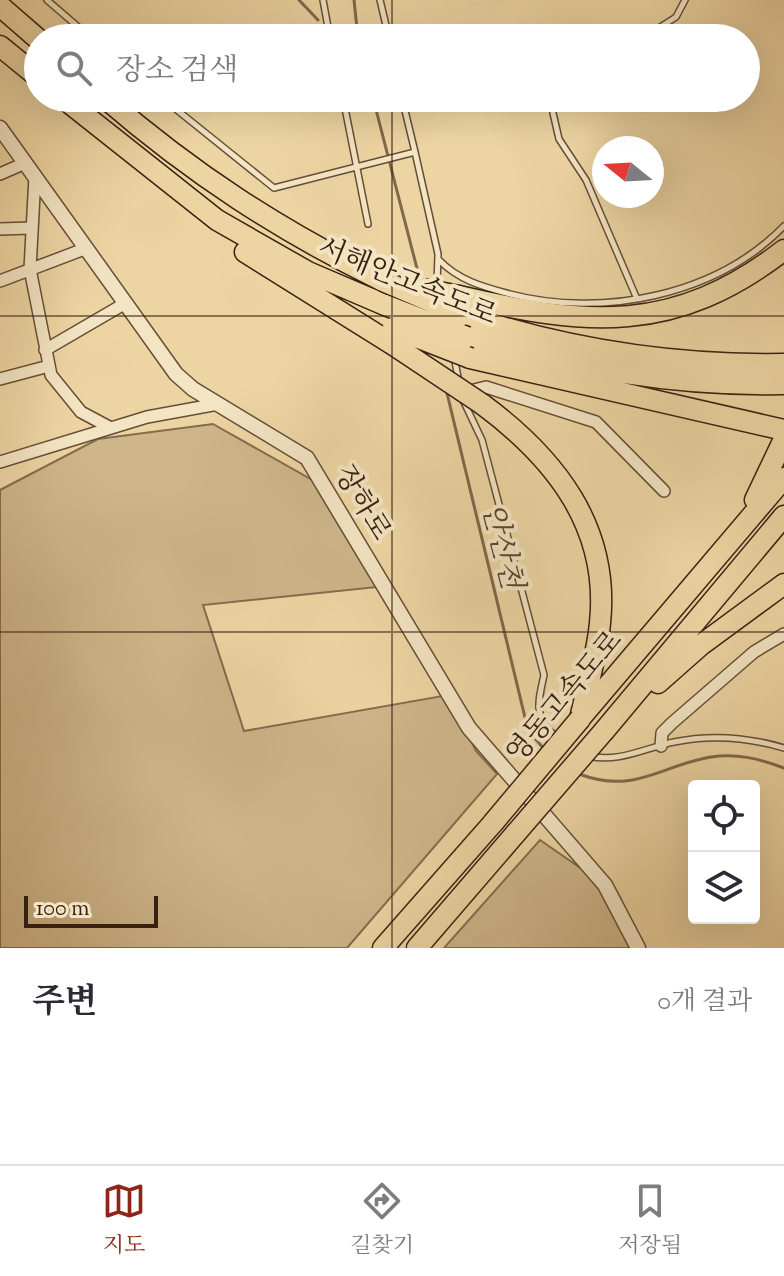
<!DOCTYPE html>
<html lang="ko">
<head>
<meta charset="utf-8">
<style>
  :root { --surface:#fff; --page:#f2f2f3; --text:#2b2b33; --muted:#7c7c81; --line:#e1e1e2; --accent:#8f2418 }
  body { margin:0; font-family:"Sorts Mill Goudy","Noto Serif KR",serif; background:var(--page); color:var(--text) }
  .controls { position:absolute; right:24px; bottom:24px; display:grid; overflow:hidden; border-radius:8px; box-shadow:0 8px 32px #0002 }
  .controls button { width:72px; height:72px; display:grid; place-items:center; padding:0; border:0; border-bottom:2px solid var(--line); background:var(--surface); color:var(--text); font:40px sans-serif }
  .compass { position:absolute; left:592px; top:136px; width:72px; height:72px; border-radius:50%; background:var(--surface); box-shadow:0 8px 32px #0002; rotate:288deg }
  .scale { position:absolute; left:24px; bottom:20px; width:134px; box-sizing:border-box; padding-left:8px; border:4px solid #392112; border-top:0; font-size:22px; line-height:28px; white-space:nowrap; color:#392112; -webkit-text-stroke:6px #f3e4c3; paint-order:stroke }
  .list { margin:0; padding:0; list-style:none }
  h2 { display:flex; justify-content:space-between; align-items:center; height:104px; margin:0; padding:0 32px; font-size:34px }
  h2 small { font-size:26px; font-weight:400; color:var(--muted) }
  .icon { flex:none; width:44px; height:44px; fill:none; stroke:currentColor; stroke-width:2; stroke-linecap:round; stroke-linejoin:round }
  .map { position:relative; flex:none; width:784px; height:948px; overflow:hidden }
  .search { position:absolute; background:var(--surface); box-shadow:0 8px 32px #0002; left:24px; right:24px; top:24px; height:88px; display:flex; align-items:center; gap:20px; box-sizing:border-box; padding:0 28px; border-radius:44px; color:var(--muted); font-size:30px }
  .sheet { height:216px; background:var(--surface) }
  nav { display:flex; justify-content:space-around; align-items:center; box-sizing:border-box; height:112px; border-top:2px solid var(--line); background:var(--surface); font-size:22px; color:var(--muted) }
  nav a { display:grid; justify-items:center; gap:4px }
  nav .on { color:var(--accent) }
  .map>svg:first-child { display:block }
</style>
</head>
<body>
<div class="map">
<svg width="784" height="948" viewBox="0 0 784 948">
  <rect width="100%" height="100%" fill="#edd5a3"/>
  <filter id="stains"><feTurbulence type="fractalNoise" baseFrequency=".0025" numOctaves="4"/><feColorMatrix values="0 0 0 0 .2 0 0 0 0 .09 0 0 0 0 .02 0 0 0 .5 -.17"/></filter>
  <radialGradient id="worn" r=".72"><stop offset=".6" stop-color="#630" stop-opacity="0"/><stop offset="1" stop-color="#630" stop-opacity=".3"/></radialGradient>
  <path fill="#ceb68a" stroke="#846c4e" stroke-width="2" d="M213 424 323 486 387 586 203 605 244 731 448 695 476 751 497 774 347 948H0V490L98 439Z
    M540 840 602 883 636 948H444Z"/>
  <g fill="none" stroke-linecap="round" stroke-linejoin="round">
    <path stroke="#80684c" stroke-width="3" d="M299 0 318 20
      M354 0 358 38
      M373 98 421 284
      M446 389 528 730 544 749
      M579 774C635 795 661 765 711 757 737 753 760 759 784 768"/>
    <g stroke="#664e36" stroke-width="8">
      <path id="service" d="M47 0 91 38
        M323 0 330 38
        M380 0 389 38
        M643 38 676 17 685 0
        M162 98 274 188 415 152 402 98
        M343 98 368 224
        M405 109 423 98
        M553 113 559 139 586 180 637 299
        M415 152 438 254 437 285
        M439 260C458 280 483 287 510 294 602 318 716 296 784 226
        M454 357 459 382
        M463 400 482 440 544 675C538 703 533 716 556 737
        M589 756C619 763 645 748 674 742 712 734 747 737 784 748"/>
    </g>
    <g stroke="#664e36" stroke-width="14">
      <path id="minor" d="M0 174 25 163
        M35 176 30 269 51 375 81 412 111 428
        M0 229 31 228
        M0 281 87 248
        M45 350 124 304
        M0 379 49 366
        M462 393 486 387 596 422 664 491
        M0 462 147 417 218 404
        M661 746 662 733 672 723 754 652 784 634"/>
    </g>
    <g stroke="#664e36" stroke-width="17">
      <path id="tertiary" d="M0 128 176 374 193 389 307 458 469 728 605 885 638 948"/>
    </g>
    <g stroke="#392112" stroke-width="23">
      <path id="motorway" d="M0 6 38 39
        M0 46 38 77
        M63 98 217 220 308 272 385 305
        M105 98C193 174 279 230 383 281
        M245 252 392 344
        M459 296C587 326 674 335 784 250
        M463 315C569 350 673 366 784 364
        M467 337C577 368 669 386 784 384
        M470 358 784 430
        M482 404C555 458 610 527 600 623 597 655 587 688 580 719
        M755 500 784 439
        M658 683 701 645 784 584
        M582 716 784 478
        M604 731 784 516
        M383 948 493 823
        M417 948 516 833"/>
    </g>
    <use href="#service" stroke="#f3e4c3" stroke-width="5"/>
    <use href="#minor" stroke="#f3e4c3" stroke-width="11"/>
    <use href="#tertiary" stroke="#f3e4c3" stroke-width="14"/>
    <use href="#motorway" stroke="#edd5a3" stroke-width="20"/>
    <g stroke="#392112" stroke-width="23" stroke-linecap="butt">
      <path id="motorway-bridge" d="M383 281 463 315
        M424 289 459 296
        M385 305 467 337
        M393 328 470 358
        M392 344 482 404
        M493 823 580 719
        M516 833 604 731"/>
    </g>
    <use href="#motorway-bridge" stroke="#edd5a3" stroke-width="20"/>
  </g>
  <path fill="none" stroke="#392112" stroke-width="2" stroke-opacity="0.55" d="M392 0V38M392 98V948M0 316H784M0 632H784"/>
  <g text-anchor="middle" stroke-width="8" stroke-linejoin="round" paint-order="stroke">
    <g font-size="28" fill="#392112" stroke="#f3e4c3">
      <text transform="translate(408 280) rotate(22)" y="10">서해안고속도로</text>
      <text transform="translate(364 502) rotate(59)" y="10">장하로</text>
      <text transform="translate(563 696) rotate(-50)" y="10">영동고속도로</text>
    </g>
    <g font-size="30" font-style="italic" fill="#5d452f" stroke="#f3e4c3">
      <text transform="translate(503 546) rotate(76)" y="10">안산천</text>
    </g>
  </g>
  <rect width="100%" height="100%" filter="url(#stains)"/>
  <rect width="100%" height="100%" fill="url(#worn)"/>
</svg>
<div class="controls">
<button><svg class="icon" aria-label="locate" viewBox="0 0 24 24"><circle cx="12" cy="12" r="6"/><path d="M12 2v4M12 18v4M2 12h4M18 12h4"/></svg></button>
<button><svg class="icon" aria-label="layers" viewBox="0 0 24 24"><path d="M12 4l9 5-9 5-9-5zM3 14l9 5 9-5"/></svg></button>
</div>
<svg class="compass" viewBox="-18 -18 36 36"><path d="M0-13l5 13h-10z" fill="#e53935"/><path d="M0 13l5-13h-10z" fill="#7c7c81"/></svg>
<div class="scale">100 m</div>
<div class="search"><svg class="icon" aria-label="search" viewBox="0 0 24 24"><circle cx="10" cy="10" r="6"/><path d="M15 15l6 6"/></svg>장소 검색</div>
</div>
<section class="sheet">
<h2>주변<small>0개 결과</small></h2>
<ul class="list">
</ul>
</section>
<nav>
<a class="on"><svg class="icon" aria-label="map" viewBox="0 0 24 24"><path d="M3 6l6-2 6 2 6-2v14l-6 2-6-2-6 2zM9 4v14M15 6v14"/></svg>지도</a>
<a><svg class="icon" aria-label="directions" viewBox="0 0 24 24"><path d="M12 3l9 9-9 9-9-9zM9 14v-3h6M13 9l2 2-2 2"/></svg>길찾기</a>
<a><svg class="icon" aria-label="saved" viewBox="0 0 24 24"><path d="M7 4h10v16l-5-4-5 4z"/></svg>저장됨</a>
</nav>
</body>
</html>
